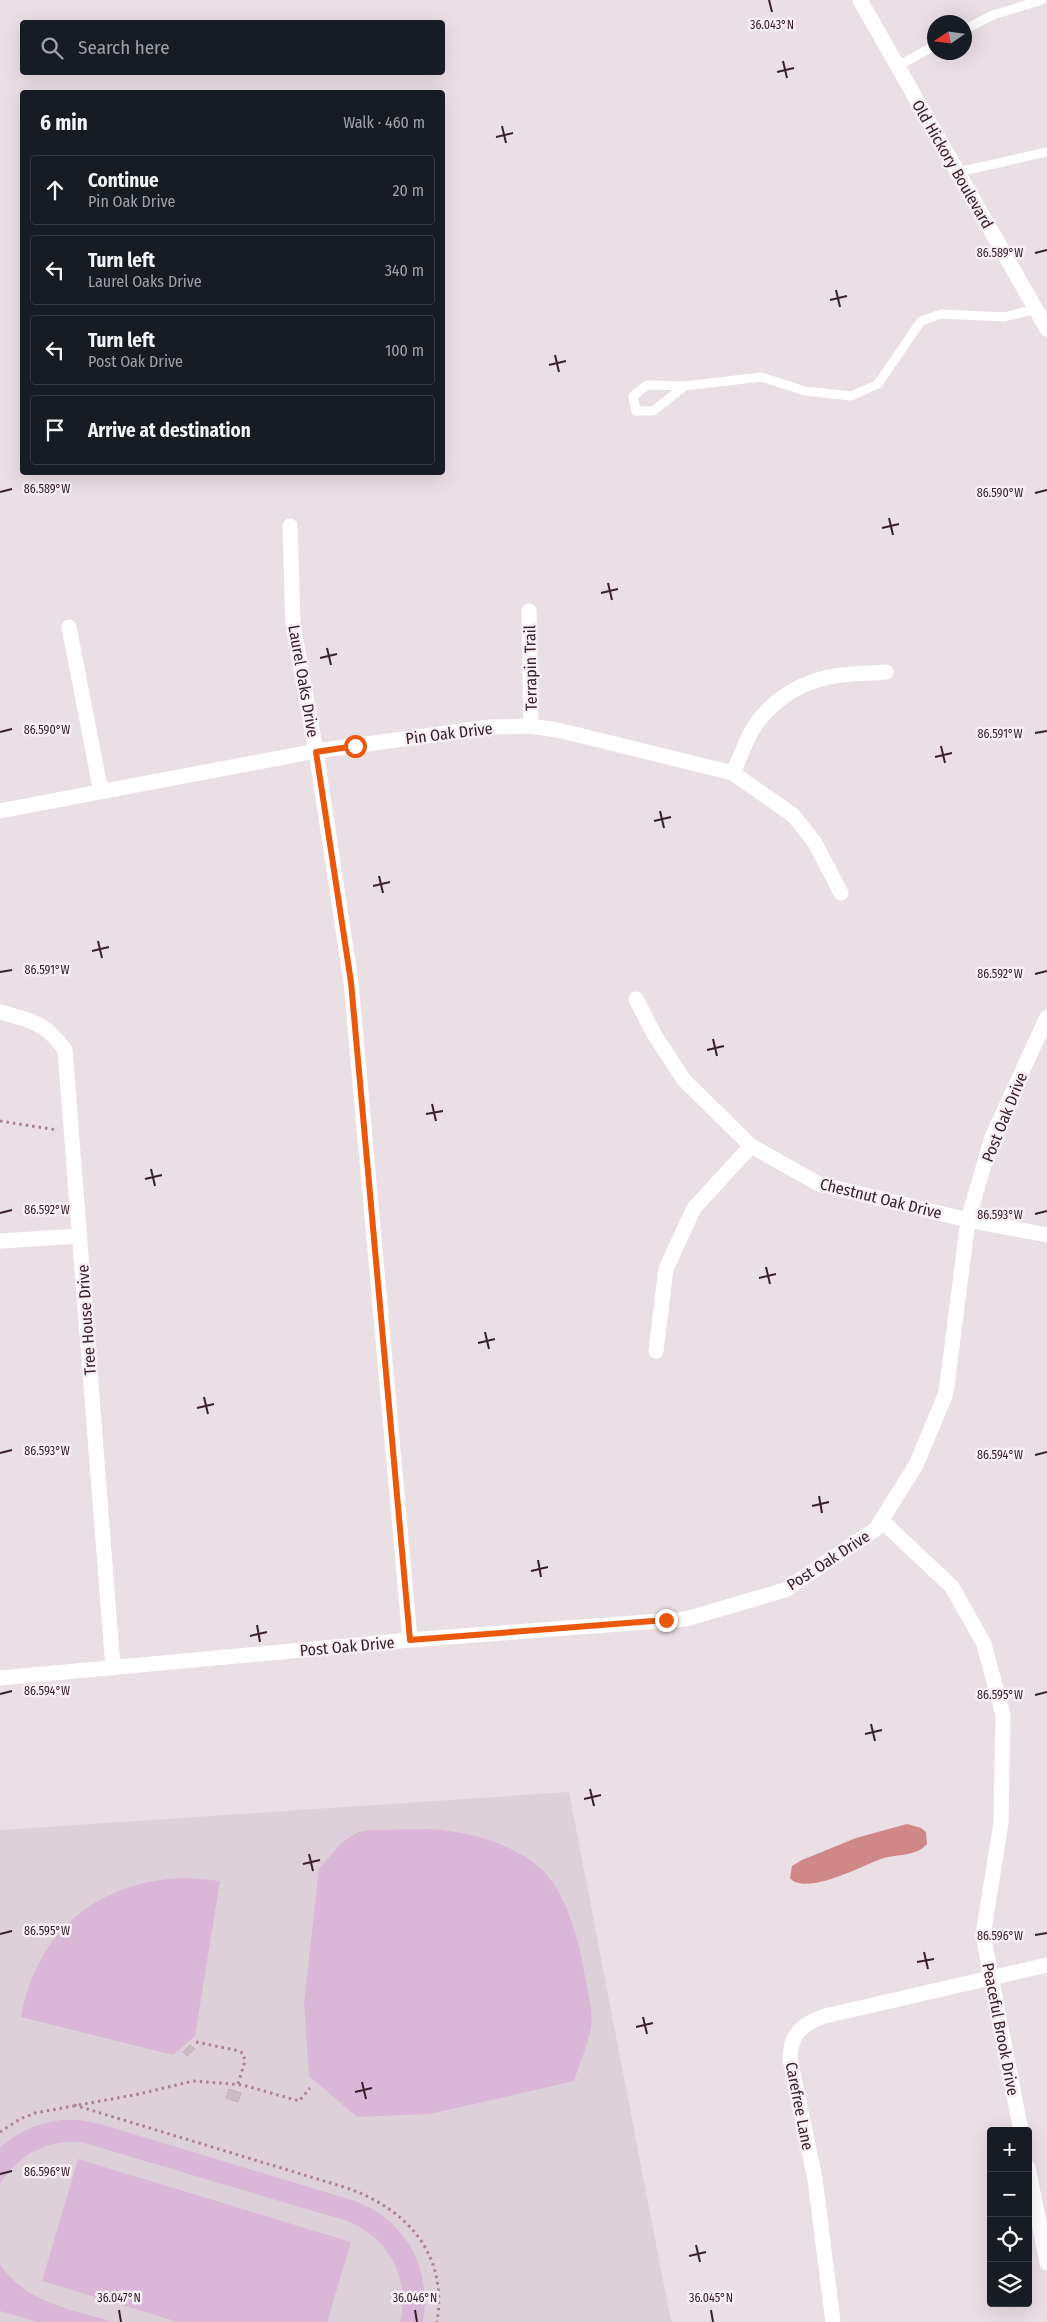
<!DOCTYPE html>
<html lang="en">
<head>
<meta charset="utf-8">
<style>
  :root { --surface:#171b24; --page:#20242c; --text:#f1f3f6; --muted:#9ea1a6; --line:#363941 }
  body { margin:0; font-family:"Fira Sans Condensed",sans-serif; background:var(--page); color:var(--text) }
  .controls { position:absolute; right:15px; bottom:15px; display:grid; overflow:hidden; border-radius:5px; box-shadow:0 5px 20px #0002 }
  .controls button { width:45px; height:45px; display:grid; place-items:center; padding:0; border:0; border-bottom:1px solid var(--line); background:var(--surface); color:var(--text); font:25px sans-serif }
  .compass { position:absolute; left:927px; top:15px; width:45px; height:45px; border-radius:50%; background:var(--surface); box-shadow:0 5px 20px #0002; rotate:257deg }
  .stop { position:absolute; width:15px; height:15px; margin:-11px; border:4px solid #ea580c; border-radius:50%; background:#fff }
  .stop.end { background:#ea580c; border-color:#fff; box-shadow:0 1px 5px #0008 }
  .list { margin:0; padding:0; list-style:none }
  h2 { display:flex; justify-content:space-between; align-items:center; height:65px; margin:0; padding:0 20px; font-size:21px }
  h2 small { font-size:16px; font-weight:400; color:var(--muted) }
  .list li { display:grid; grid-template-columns:32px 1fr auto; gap:15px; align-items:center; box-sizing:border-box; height:70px; margin:0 10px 10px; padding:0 10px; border:1px solid var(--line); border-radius:5px }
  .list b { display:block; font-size:19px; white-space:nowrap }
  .list p { margin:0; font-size:16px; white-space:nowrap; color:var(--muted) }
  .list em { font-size:16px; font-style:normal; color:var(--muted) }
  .icon { flex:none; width:28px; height:28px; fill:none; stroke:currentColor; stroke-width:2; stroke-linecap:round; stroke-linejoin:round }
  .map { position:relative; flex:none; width:1047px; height:2322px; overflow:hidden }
  .search { position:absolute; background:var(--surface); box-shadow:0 5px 20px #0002; left:20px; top:20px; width:425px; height:55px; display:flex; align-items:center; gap:12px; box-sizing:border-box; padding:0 18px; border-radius:5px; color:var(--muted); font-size:19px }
  .panel { position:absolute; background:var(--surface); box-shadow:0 5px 20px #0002; left:20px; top:90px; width:425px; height:385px; border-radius:5px }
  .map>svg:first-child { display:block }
</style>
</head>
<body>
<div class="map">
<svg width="1047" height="2322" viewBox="0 0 1047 2322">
  <rect width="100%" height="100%" fill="#eadfe5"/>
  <path fill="#ded0d8" d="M569 1792 671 2322H0V1830Z"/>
  <path fill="#dbb7d7" d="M429 1829C466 1831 510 1842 539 1867 565 1889 578 1937 584 1970 586 1986 594 2012 591 2027 588 2045 580 2063 574 2081L430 2114 357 2117 309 2076 304 2002 319 1869 341 1843 358 1832 372 1830Z
    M188 1878 220 1881 195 2036 173 2055 21 2017C37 1930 100 1879 188 1878Z
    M61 2120H79L100 2124 355 2201C406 2220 432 2269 423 2322H400C411 2278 388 2237 347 2221L81 2142C47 2140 18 2155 0 2184V2148C17 2132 38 2123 61 2120Z
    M78 2159 351 2242 327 2322H178L42 2281Z
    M0 2264C25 2303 72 2309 113 2322H38L0 2311Z"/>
  <path fill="#cf8787" d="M907 1824 921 1828 926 1832 927 1844C917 1856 899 1854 884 1858 865 1864 806 1897 790 1878L792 1866 802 1860 856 1838Z"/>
  <path fill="#cbbbc4" stroke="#c3b1bb" d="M190 2045 195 2049 187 2056 183 2052Z
    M229 2089 241 2093 238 2102 226 2098Z"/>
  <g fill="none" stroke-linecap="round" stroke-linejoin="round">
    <path stroke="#ad7f95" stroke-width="3" stroke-dasharray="2.5 4" stroke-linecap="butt" d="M0 1121 57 1130
      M196 2042 235 2050 243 2053 245 2061 238 2084
      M74 2105 347 2188C407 2209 448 2254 437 2322
      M0 2132 20 2119 35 2113 139 2094 193 2081 243 2085 299 2101 310 2088"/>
    <path stroke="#fff" stroke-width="9" d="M964 30 993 15 1042 0
      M898 66 934 46
      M958 172 1047 152
      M685 386 653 411H636L633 396 647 385 685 386 761 377 805 391 851 396 878 384 921 321 941 314 1004 317 1036 309"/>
    <path stroke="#fff" stroke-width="15" d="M860 0 1047 329
      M290 526 293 625 316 751 351 982 410 1640
      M529 611 531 726
      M69 627 101 792
      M733 773C739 760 744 746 750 734 765 706 794 685 825 678 844 673 866 674 886 672
      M0 811 316 751 490 727 531 726 562 731 733 773 794 816 815 843 841 893
      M636 999 654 1034 684 1080 751 1146 819 1184 968 1220 1047 1235
      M0 1012C32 1021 45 1022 65 1050L113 1668
      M0 1241 80 1236
      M656 1351 666 1269 694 1208 751 1146
      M881 1520 952 1587 984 1644 1003 1715 1001 1823 983 1935 1021 2131
      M0 1678 410 1640 686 1619 785 1590 876 1529 916 1465 946 1393 968 1220 992 1137 1047 1017
      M1028 2167 1047 2263
      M833 2322 815 2179 790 2059C790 2034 802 2024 825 2016L1047 1965"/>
  </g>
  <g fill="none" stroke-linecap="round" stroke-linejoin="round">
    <path stroke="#ea580c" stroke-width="6" d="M355 746 316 752 351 982 410 1640 666 1620"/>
  </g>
  <path fill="none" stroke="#3a202b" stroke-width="2" d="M769 0 772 12M783 61 787 78M777 72 794 68M502 126 506 143M496 137 513 133M1035 253 1047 250M836 290 840 307M830 300 847 296M555 355 559 372M549 365 566 361M0 492 12 489M1035 493 1047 490M889 518 893 535M882 528 899 524M608 583 612 600M601 593 618 589M327 648 331 665M320 658 337 654M0 732 12 729M1035 733 1047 731M941 746 945 763M935 757 952 753M660 811 664 828M654 821 671 817M379 876 383 893M373 886 390 882M98 941 102 958M92 951 109 947M0 972 12 970M1035 974 1047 971M713 1039 717 1056M707 1050 724 1046M432 1104 436 1121M426 1114 443 1111M151 1169 155 1186M145 1179 162 1175M0 1213 12 1210M1035 1214 1047 1211M766 1267 770 1284M759 1278 776 1274M485 1332 489 1349M478 1343 495 1339M204 1397 208 1414M197 1408 214 1404M0 1453 12 1450M1035 1455 1047 1452M819 1496 822 1513M812 1506 829 1502M538 1560 541 1577M531 1571 548 1567M257 1625 260 1642M250 1636 267 1632M0 1694 12 1691M1035 1695 1047 1692M871 1724 875 1741M865 1734 882 1730M590 1789 594 1806M584 1799 601 1795M309 1854 313 1871M303 1864 320 1860M0 1934 12 1931M1035 1935 1047 1933M924 1952 928 1969M917 1962 934 1959M643 2017 647 2034M636 2027 653 2023M362 2082 366 2099M355 2092 372 2088M0 2174 12 2171M696 2245 700 2262M689 2256 706 2252M119 2310 121 2322M415 2310 417 2322M711 2310 713 2322"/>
  <g text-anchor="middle" stroke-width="5" stroke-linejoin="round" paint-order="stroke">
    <g font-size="16" fill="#3a202b" stroke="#f7eff4">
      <text transform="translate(953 164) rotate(60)" y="6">Old Hickory Boulevard</text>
      <text transform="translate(530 668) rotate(-91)" y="6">Terrapin Trail</text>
      <text transform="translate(304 681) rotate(80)" y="6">Laurel Oaks Drive</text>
      <text transform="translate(449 733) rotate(-7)" y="6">Pin Oak Drive</text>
      <text transform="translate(1004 1117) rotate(-68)" y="6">Post Oak Drive</text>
      <text transform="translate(881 1198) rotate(14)" y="6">Chestnut Oak Drive</text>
      <text transform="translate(86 1320) rotate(-94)" y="6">Tree House Drive</text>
      <text transform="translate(828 1560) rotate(-33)" y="6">Post Oak Drive</text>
      <text transform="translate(347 1646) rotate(-5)" y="6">Post Oak Drive</text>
      <text transform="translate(1001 2029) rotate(79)" y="6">Peaceful Brook Drive</text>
      <text transform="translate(800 2106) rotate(79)" y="6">Carefree Lane</text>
    </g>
  </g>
  <g font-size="12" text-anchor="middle" fill="#3a202b" stroke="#f7eff4" stroke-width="5" stroke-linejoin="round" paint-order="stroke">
    <text x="772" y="29">36.043°N</text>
    <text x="1000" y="257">86.589°W</text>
    <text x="47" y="493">86.589°W</text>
    <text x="1000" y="497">86.590°W</text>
    <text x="47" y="734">86.590°W</text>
    <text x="1000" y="738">86.591°W</text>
    <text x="47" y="974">86.591°W</text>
    <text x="1000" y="978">86.592°W</text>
    <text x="47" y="1214">86.592°W</text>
    <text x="1000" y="1219">86.593°W</text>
    <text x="47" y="1455">86.593°W</text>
    <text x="1000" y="1459">86.594°W</text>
    <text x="47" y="1695">86.594°W</text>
    <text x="1000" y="1699">86.595°W</text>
    <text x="47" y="1935">86.595°W</text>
    <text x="1000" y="1940">86.596°W</text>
    <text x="47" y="2176">86.596°W</text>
    <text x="119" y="2302">36.047°N</text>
    <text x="415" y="2302">36.046°N</text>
    <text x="711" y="2302">36.045°N</text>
  </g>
</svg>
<div class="controls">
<button>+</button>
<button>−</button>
<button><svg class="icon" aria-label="locate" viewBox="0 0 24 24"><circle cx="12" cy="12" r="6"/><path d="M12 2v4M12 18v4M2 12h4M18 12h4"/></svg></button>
<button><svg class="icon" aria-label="layers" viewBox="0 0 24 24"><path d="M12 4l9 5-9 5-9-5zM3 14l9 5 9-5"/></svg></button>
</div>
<svg class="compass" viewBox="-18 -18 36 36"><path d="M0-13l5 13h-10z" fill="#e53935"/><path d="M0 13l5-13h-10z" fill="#9ea1a6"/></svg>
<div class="stop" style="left:355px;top:746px"></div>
<div class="stop end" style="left:666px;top:1620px"></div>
<div class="search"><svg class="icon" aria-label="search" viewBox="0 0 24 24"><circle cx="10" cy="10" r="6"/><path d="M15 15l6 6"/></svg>Search here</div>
<section class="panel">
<h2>6 min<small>Walk · 460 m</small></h2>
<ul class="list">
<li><svg class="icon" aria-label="ahead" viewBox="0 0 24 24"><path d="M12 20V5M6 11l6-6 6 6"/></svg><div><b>Continue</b><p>Pin Oak Drive</p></div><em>20 m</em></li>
<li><svg class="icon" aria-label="left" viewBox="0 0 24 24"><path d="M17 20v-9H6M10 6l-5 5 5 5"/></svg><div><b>Turn left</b><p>Laurel Oaks Drive</p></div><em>340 m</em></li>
<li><svg class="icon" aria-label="left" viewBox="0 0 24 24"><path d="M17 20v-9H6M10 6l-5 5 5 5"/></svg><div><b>Turn left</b><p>Post Oak Drive</p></div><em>100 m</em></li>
<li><svg class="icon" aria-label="arrive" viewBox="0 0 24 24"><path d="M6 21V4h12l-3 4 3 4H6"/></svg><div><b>Arrive at destination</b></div></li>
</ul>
</section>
</div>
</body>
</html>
